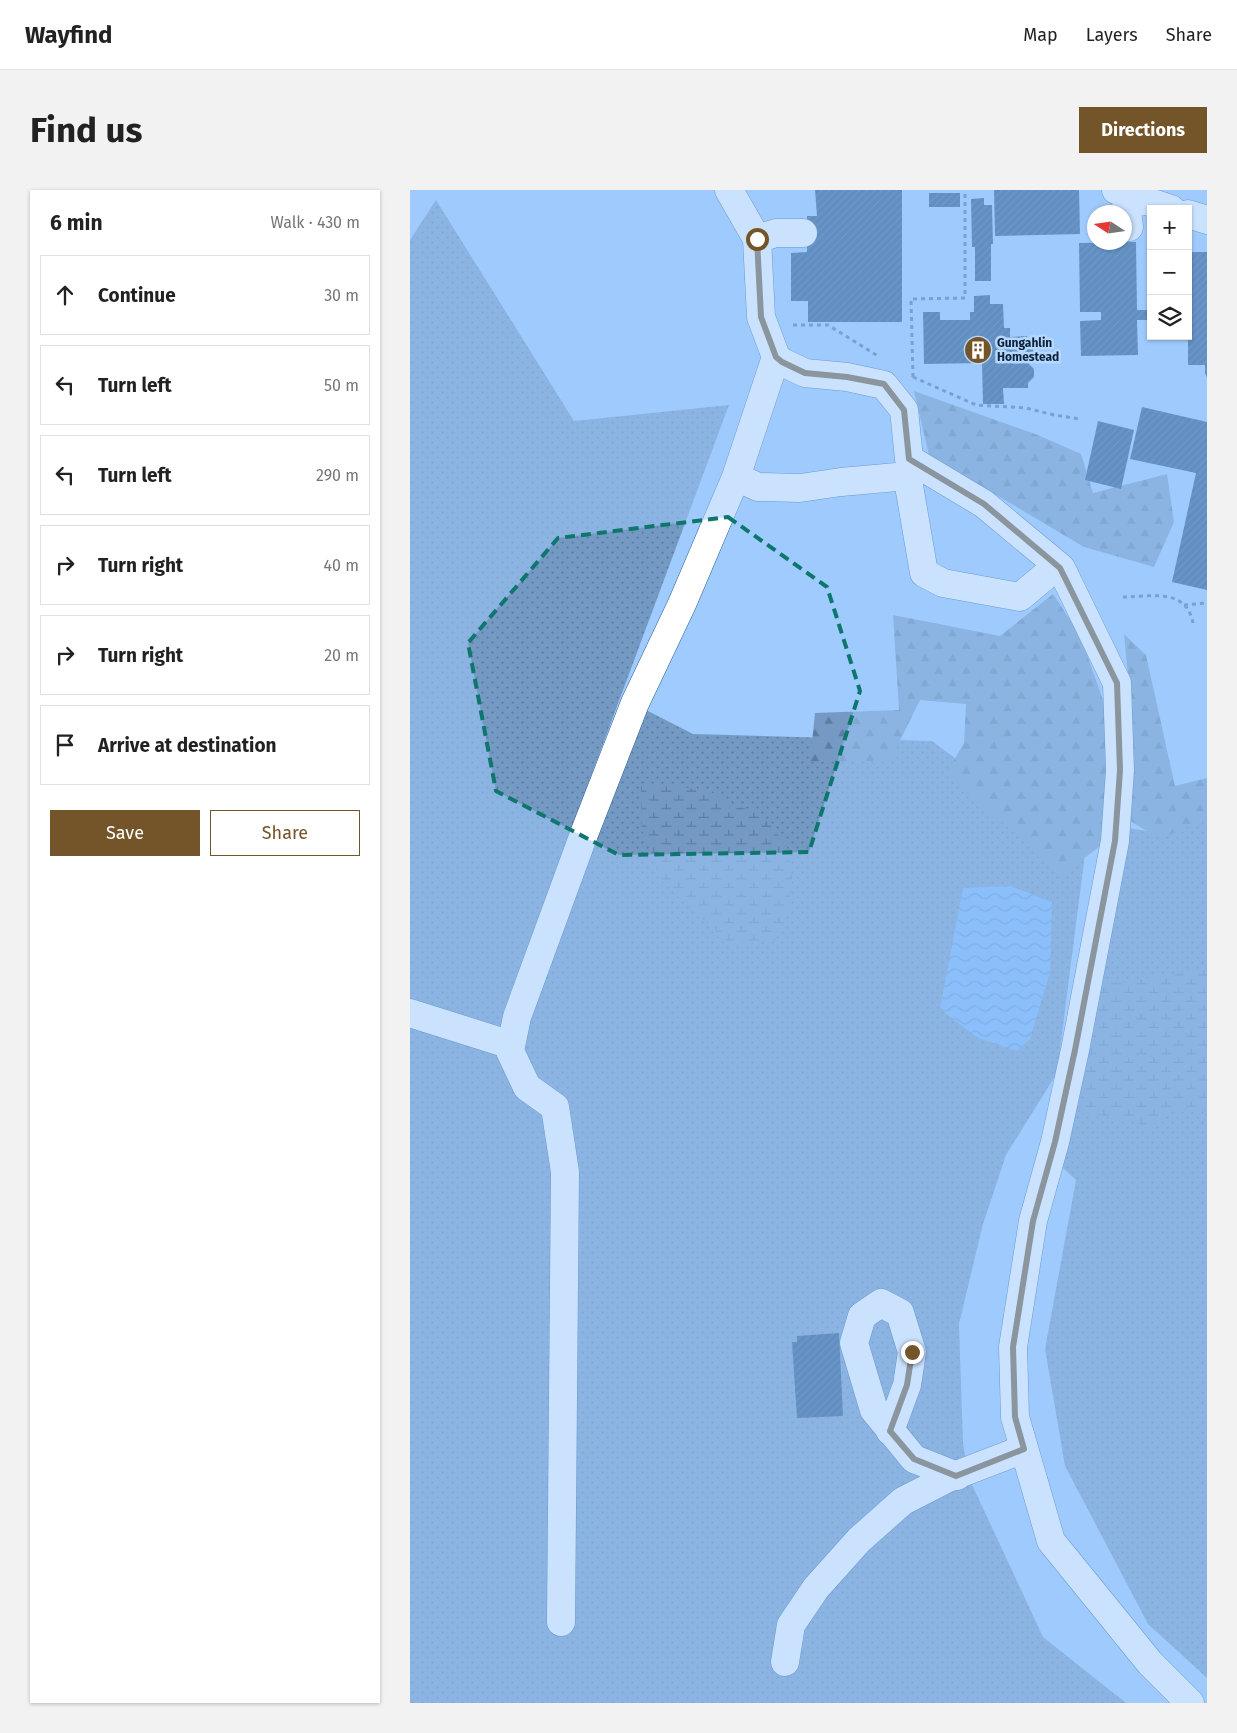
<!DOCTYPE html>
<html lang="en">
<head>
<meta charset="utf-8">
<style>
  :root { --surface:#fff; --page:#f2f2f2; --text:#222; --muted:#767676; --line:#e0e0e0; --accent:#745429 }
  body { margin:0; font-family:"Fira Sans",sans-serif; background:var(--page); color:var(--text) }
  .controls { position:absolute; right:15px; top:15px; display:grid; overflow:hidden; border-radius:0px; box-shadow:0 1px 4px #0004 }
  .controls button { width:45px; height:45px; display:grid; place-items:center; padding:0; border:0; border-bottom:1px solid var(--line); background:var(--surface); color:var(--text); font:25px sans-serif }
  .compass { position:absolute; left:677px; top:15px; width:45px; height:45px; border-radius:50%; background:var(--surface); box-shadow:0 1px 4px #0004; rotate:282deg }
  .stop { position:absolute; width:15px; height:15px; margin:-11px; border:4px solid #745429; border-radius:50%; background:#fff }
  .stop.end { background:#745429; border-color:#fff; box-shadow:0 1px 5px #0008 }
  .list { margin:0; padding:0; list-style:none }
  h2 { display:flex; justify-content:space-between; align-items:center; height:65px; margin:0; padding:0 20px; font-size:21px }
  h2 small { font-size:16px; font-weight:400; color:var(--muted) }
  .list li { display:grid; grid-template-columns:32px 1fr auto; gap:15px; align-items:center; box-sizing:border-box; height:80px; margin:0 10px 10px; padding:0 10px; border:1px solid var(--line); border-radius:0px }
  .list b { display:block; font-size:19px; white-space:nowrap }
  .list em { font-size:16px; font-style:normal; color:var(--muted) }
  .actions { display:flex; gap:10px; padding:15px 20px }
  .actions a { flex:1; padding:11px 0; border:1px solid var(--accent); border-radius:0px; text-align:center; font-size:18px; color:var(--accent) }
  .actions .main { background:var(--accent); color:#fff }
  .icon { flex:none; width:28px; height:28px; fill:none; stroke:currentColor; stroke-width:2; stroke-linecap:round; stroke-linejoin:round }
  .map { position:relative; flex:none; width:797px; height:1513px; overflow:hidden; border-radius:0px }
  header { display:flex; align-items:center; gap:30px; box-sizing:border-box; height:70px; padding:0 25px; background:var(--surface); border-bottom:1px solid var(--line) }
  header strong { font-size:24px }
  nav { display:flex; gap:28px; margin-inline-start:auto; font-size:18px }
  .intro { display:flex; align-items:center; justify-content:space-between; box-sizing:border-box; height:120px; padding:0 30px }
  h1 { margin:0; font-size:35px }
  .button { padding:12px 22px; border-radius:0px; background:var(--accent); color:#fff; font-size:18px; font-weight:700 }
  main { display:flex; gap:30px; padding:0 30px }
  aside { flex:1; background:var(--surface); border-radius:0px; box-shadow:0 1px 4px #0004 }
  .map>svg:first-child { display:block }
</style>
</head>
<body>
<header>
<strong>Wayfind</strong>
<nav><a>Map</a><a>Layers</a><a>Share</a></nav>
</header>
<div class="intro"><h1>Find us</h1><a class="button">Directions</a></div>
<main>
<aside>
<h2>6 min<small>Walk · 430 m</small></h2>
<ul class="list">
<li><svg class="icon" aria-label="ahead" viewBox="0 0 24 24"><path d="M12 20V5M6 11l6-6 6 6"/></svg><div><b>Continue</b></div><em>30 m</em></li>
<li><svg class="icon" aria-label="left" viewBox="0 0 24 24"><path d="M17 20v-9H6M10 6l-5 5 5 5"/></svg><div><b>Turn left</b></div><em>50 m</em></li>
<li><svg class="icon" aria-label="left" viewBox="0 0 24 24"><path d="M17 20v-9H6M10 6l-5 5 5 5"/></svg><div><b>Turn left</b></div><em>290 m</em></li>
<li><svg class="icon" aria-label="right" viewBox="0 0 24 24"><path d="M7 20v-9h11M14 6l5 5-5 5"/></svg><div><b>Turn right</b></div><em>40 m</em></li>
<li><svg class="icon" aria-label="right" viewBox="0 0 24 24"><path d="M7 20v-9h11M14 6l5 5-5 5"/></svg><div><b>Turn right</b></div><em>20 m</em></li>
<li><svg class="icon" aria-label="arrive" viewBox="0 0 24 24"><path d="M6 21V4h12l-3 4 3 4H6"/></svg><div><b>Arrive at destination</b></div></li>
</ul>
<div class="actions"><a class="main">Save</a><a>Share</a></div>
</aside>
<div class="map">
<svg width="797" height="1513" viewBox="0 0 797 1513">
  <defs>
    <pattern id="grass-dots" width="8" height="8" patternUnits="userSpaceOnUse" patternTransform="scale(1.25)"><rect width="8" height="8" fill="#749ac4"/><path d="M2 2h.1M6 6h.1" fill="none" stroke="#5d7da0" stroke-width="1.8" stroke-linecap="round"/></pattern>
    <pattern id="forest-firs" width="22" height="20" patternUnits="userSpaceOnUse" patternTransform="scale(1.25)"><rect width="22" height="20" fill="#749ac4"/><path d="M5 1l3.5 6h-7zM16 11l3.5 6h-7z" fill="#5d7da0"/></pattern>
    <pattern id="wetland-marsh" width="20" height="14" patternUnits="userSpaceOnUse" patternTransform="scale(1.25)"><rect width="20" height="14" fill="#749ac4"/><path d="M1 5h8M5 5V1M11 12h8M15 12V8" fill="none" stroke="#5d7da0"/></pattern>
    <pattern id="water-waves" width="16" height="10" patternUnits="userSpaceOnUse" patternTransform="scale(1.25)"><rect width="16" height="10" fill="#72b2f8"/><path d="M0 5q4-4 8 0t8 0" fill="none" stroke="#5c90ca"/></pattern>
    <pattern id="building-hatch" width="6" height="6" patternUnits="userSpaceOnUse" patternTransform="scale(1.25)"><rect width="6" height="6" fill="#174778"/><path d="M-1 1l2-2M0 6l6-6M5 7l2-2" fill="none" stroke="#375e87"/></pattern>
  </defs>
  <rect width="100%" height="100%" fill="#9fcbfe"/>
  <path fill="url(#grass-dots)" d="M26 10 164 231 319 215 93 823 115 830 234 519 283 544 522 551 675 664 647 883 596 965 573 1034 549 1134 553 1253 559 1288 633 1447 716 1513H0V50Z
    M797 611V1488L738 1434 655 1276 635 1159 666 990 652 977 718 638 738 641Z"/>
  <path fill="url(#forest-firs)" d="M504 201 628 245 671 264 683 303 757 284 764 332 744 377 674 357 519 265Z
    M643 404 670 445 698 524 700 649 651 685 537 582 554 553 556 514 510 510 480 571 400 572 405 523 489 520 483 425 590 446Z
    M714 444 736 465 765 596 797 588V628L750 649 717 629 723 541Z"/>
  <path fill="url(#wetland-marsh)" d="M231 594 264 596 300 601 316 613 343 621 359 632 377 657 382 688 378 719 365 751 320 754 252 691 245 669 232 640Z
    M797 779V938L794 920H757L756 927 737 943 727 931 668 922 692 790 712 792Z"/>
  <path fill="url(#water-waves)" d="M600 696 642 712 640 782 620 849 607 861 568 848 530 819 553 698Z"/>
  <path fill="url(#building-hatch)" d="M405 0H492V132H398V111H381V63L397 62V26H407Z
    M584 0H669L670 44 585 46Z
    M519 3H550V17H519Z
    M574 8V15H582L583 54H581V91H565V57H562L561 9Z
    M726 52 727 120H741V130H727L728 165 671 166 670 131 691 130V122H670L669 53Z
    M778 62H797V188L795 183V175H778Z
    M580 105V114H593L594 138H600V147L617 146V151L623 156V164L618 173 624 179V187L618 193V198H593L594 214H573L572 173 514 174 513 122H530V130H560V122H564V106Z
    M732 217 797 232V400L762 392 786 283 720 269Z
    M688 231 724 240 711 299 675 290Z
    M429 1143 433 1226 387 1228 382 1152H387V1146Z"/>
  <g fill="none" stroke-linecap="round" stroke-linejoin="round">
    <g stroke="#2c629a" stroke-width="29">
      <path id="minor" d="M319 0 347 49 351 127 366 167 372 172 395 183 437 187 474 195 494 220 499 269 574 314 651 378 707 493 710 580 705 651 665 860 645 952 623 1031 603 1157 605 1227 641 1351 740 1473 780 1513
        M706 0 715 4 761 19
        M715 4 719 37
        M778 24 797 30
        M347 49 366 43H393
        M366 167 326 287 348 297 390 298 431 292 498 286
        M503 271 497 284 514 383 533 393 610 407 647 376
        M0 823 101 855
        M480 1241 497 1195 502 1162 490 1123 471 1113 452 1126 444 1153 464 1220 504 1269 547 1286
        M151 1432 155 982 145 917 117 897 100 861 107 827 174 644 225 513 272 414 326 287
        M375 1472 381 1435 406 1398 449 1350 493 1311 536 1289 614 1259"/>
    </g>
    <path stroke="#4f6f94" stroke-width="3" stroke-dasharray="4 4" stroke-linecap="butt" d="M383 135H418L468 166
      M503 187 566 215 616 218 644 225 670 229
      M503 187 501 109 555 108V0
      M713 407C740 407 776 397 783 433
      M774 415 797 413"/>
    <use href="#minor" stroke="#fff" stroke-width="28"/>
  </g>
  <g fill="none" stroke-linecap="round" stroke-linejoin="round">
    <path stroke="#745429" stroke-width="6" d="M347 49 351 127 366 167 372 172 395 183 437 187 474 194 494 220 499 269 574 314 650 378 707 493 710 580 705 651 665 860 645 952 623 1031 603 1157 605 1227 614 1259 546 1286 504 1269 480 1241 497 1195 502 1162"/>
  </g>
  <path d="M0 0H797V1513H0ZM318 327 417 397 450 501 399 662 209 665 86 601 58 453 148 348Z" fill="#9fcbfe" fill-opacity=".55" fill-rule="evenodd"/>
  <path fill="none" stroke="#0f766e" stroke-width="4" stroke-dasharray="10 6" stroke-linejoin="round" d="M318 327 417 397 450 501 399 662 209 665 86 601 58 453 148 348Z"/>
  <defs>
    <g id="building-disc" transform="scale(1.4375)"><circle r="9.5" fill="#745429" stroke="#b6d8fe"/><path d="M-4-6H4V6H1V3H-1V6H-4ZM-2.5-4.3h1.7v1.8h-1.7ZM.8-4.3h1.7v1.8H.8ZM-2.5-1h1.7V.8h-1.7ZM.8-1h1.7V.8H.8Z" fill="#fff"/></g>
  </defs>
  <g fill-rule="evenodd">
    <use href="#building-disc" x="568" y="160"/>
  </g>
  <g text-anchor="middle" stroke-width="5" stroke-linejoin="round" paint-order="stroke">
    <g font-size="12" font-weight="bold" fill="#0b2139" stroke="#b6d8fe" text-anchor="start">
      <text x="587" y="157">Gungahlin<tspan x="587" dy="14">Homestead</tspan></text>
    </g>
  </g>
</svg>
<div class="controls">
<button>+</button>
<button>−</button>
<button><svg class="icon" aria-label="layers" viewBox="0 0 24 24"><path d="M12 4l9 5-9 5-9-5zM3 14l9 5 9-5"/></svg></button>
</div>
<svg class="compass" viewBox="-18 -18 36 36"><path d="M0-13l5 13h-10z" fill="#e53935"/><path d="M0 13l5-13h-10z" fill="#767676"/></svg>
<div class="stop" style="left:347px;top:49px"></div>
<div class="stop end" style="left:502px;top:1162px"></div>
</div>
</main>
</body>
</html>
